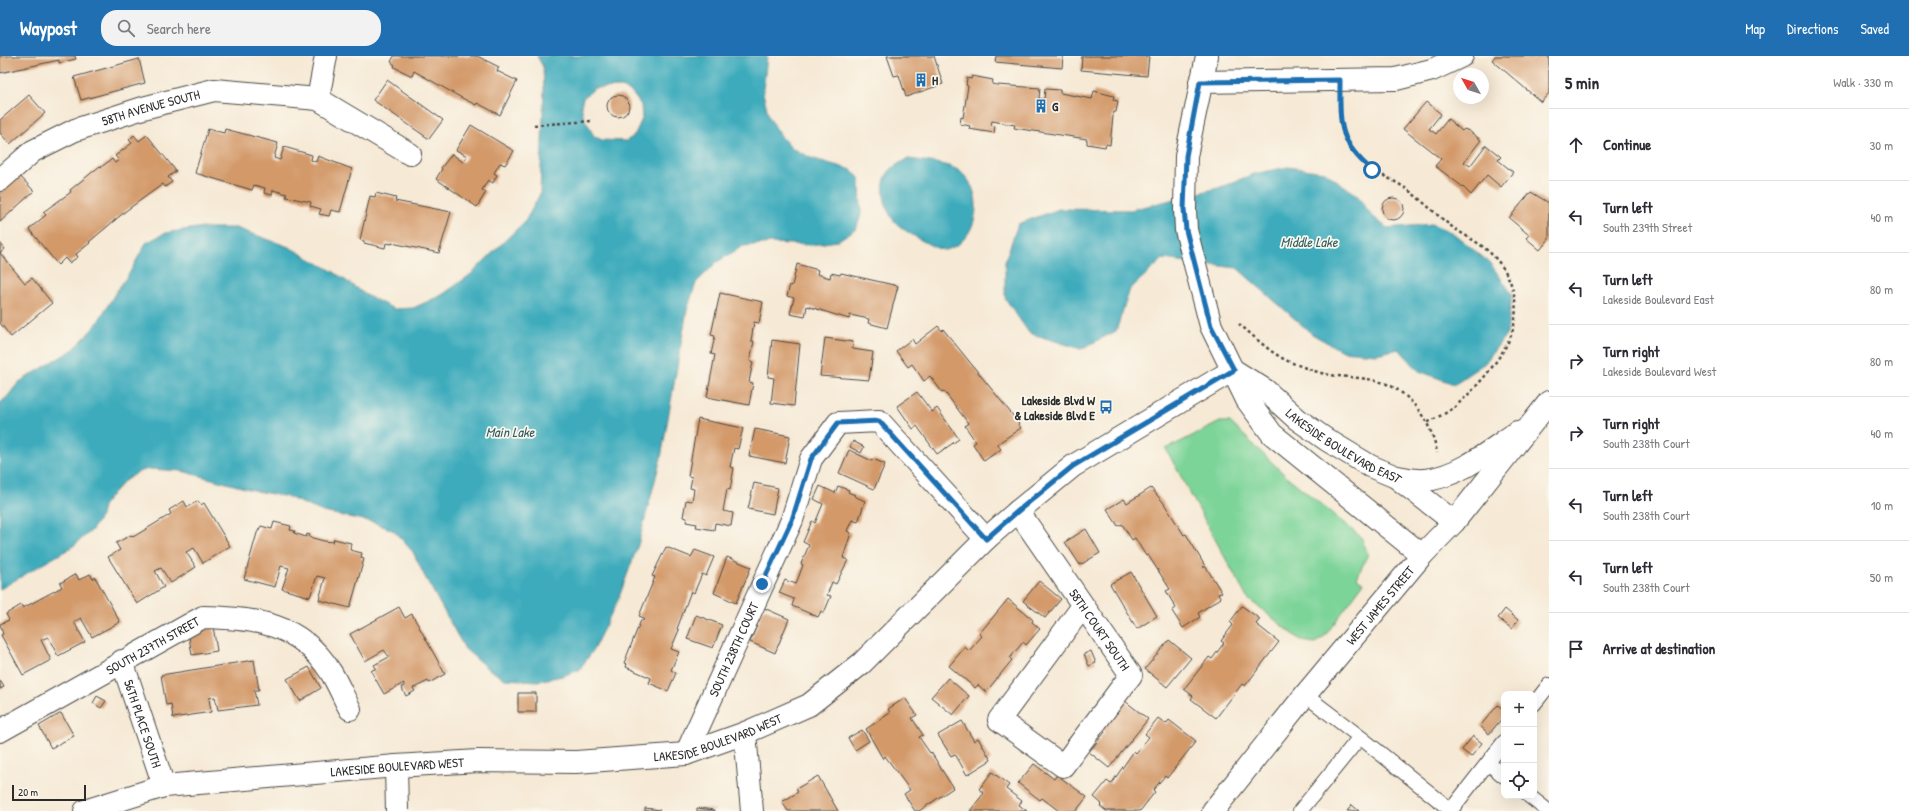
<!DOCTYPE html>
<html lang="en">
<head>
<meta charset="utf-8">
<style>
  :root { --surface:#fff; --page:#f2f2f3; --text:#2b2b33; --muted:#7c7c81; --line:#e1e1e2; --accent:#1f6fb2 }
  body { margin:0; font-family:"Patrick Hand",sans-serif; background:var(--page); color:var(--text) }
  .controls { position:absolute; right:12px; bottom:12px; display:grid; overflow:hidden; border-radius:8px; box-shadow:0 4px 16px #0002 }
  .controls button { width:36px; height:36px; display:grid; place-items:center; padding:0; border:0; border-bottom:1px solid var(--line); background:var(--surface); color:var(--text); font:20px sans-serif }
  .compass { position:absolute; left:1453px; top:12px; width:36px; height:36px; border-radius:50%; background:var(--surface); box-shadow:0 4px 16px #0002; rotate:309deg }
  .scale { position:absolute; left:12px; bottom:10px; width:74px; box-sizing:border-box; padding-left:4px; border:2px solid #2b2b2b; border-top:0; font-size:11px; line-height:14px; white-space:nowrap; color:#2b2b2b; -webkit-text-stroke:3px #fbf7ec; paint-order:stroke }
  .stop { position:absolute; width:12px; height:12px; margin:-9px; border:3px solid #1f6fb2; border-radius:50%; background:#fff }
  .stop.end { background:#1f6fb2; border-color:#fff; box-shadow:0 1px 4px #0008 }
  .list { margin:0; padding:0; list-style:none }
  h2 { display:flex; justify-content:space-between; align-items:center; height:52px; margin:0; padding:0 16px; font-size:17px }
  h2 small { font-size:13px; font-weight:400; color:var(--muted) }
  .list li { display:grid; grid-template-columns:26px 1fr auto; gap:12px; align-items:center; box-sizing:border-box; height:72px; padding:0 16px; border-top:1px solid var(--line) }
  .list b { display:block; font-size:15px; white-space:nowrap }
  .list p { margin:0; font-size:13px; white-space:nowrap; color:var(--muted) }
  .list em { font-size:13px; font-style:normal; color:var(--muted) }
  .icon { flex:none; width:22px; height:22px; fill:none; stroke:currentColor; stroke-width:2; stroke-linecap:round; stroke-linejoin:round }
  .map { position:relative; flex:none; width:1549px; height:755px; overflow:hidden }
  header { display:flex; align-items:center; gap:24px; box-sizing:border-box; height:56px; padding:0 20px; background:var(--accent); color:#fff }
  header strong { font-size:19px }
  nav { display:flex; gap:22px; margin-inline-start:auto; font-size:14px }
  .search { width:280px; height:36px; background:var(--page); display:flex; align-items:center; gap:10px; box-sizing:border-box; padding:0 14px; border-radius:16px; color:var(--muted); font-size:15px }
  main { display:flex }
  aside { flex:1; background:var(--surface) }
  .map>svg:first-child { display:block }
</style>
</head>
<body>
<header>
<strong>Waypost</strong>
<div class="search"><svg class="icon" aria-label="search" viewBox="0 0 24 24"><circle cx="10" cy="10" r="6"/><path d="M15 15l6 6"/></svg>Search here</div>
<nav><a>Map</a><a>Directions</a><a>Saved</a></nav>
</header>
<main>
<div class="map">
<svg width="1549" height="755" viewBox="0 0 1549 755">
  <rect width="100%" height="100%" fill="#fbf7ec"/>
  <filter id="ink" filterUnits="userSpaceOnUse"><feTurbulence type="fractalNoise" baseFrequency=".025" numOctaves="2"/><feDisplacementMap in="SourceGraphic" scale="8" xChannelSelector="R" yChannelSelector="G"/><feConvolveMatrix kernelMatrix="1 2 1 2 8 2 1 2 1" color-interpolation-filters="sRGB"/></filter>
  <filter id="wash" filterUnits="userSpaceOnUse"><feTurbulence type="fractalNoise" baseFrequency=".012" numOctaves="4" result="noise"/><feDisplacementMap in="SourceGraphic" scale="16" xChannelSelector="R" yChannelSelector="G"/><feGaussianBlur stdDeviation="0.9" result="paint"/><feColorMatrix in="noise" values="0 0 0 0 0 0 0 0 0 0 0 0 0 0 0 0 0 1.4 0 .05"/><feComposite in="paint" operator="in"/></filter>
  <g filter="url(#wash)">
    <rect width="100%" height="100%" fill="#f6e9d5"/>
    <path fill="#7dd499" stroke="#548062" d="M1220 366H1230L1285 419 1361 481 1368 498 1357 522 1364 527 1324 581 1315 587 1302 585 1247 542 1166 393Z"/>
    <path fill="#3dabbc" stroke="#346b74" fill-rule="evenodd" d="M537 0H767L763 37 769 61 781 80 792 92 811 102 852 114 860 123 861 159 856 173 837 185 811 189 771 187 743 190 717 206 696 227 687 254 661 402 638 489 618 544 592 596 579 614 562 620 538 625 505 623 487 612 465 593 424 519 413 496 394 475 373 466 323 456 288 441 256 435 182 415 149 413 138 416 123 426 112 438 103 450 101 460 92 474 72 491 0 533V347L7 341 19 326 74 293 96 269 116 236 130 216 146 187 165 177 197 172H236L289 191 334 216 366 239 394 253 413 252 442 239 470 219 526 164 540 138 544 33 543 11ZM622 31 632 37 641 49 642 63 634 80 626 85 602 84 594 80 584 62 581 49 583 42 595 32Z
      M908 103C919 104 949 108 958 114 982 130 981 168 961 186 958 189 949 194 945 194 935 194 901 173 895 166 885 155 879 130 888 117 893 110 900 107 908 103Z
      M1288 111 1325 116 1357 139 1370 158 1387 172 1432 168 1453 177 1490 207 1512 238 1507 277 1485 307 1454 328 1419 315 1399 293 1376 298 1342 295 1312 278 1237 212 1163 203 1130 233 1116 275 1081 293 1029 277 1005 242V205L1018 168 1059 153 1131 154 1218 132 1254 118Z"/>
    <g id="blocks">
      <path fill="#d39969" d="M0 0H75L76 3 59 7V4L0 17Z
        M394 0H477L499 11 497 15 517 25 500 59 477 47 476 49 462 42 414 15 412 20 394 11 395 9 391 6Z
        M887 0H934L943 28 906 41 899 19 894 20Z
        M996 0H1063L1062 12 995 6Z
        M1082 0H1149L1147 20 1081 14Z
        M1495 0H1549V37L1541 46 1492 4Z
        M139 3 145 27 81 44 74 21Z
        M972 20 993 24 992 28 997 29 1040 32 1039 43H1044L1045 33 1060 34V37L1092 43 1094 35 1114 40 1113 44 1118 45 1116 56H1114L1113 60 1110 89 1106 88 1105 91 1087 88V83L1014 72 1015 69 992 65 991 69 995 70 994 77 969 73 970 70 960 68 961 61 963 62 968 30 966 29 967 22 971 23Z
        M387 24 443 64 429 83 373 44Z
        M607 50a11 11 0 1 1 22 0a11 11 0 1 1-22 0Z
        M29 39 45 57 10 88 0 77V64Z
        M1426 46 1441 58 1429 73 1436 78 1448 63 1462 75 1464 73 1469 75 1481 84 1464 106 1470 110 1486 89 1501 101 1498 104 1513 116 1501 131 1487 119 1471 139 1463 131 1435 110 1441 103 1403 73Z
        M471 69 514 95 505 109 500 107 494 117 497 119 493 127 488 124 482 134 486 136 477 151 436 123 442 113 441 112 452 98 463 106 467 100 456 94Z
        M208 73 224 77 225 73 278 87 274 102 280 104 284 91 312 99 311 104 316 106 318 100 352 113 340 156 331 154 329 160 319 158 321 153 310 150 311 146 286 141 287 138 273 134 272 139 264 137 265 132 254 129 252 134 195 117Z
        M134 79 139 85 147 79 176 115 168 121 172 126 165 131 163 128 127 154 89 186 90 187 76 198 78 201 69 207 65 202 58 209 29 173 46 159 43 156 71 136 70 134 100 110 101 111 112 103 115 107 119 104 115 100 132 87 129 84Z
        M17 117 34 135 0 166V132Z
        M1531 136 1549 147V183L1540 194 1526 182 1529 179 1509 162Z
        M376 137 396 142 395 145 451 156 439 197 392 187V188L386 187 385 192 364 187V185L360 184 370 140 375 141Z
        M1382 153a11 11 0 1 1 22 0a11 11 0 1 1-22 0Z
        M0 187 5 193 0 197 25 227 32 222 52 247 11 281 0 267Z
        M797 208 818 214 817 218 830 222 831 217 840 219 841 217 898 230 887 272 868 267 869 263 850 259 849 263 807 250 805 261 790 258 794 242 787 240 790 229 792 230Z
        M720 237 763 246 759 267 754 266 751 285H754L750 305 753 306 749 326 753 327 749 349 707 341 715 299 711 298 715 280 711 279Z
        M938 270 942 275 943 273 1019 367 1018 368 1021 372 997 388 1001 393 984 405 973 388 976 386 965 370 968 367 944 335 942 336 930 320 924 325 912 308 908 311 896 295 912 283 915 288Z
        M825 282 853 286 852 293 873 296 869 324 820 320Z
        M772 284 800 288 794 350 771 347 774 322 768 321Z
        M917 336 932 356 937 352 959 383 937 398 917 370 913 373 897 350Z
        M698 363 743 372 738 393 734 392 730 411 734 412 730 434 727 433 723 455 733 457 731 470 715 467 714 474 696 471 697 468 686 466 687 462 683 461 686 444 692 445 694 433 690 432 692 421 688 420Z
        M755 373 790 380 785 407 749 400Z
        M853 385 864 391 861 397 850 391Z
        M849 394 872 405 873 403 885 408 874 433 839 417Z
        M754 427 778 432 773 458 748 453Z
        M820 430 835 437 838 430 849 434 848 436 855 439 854 440 865 445 858 466 852 464 847 475 851 477 843 502 848 504 836 528 832 526 827 539 831 540 824 557 821 555 818 561 792 550 794 543 779 537 785 524 796 528 803 509 801 508 809 489 803 486 812 465 815 467 823 448 814 443Z
        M1151 432 1163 446 1184 479 1186 478 1205 510 1203 511H1206L1222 537 1218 538 1221 542 1198 557 1200 561 1183 572 1172 555 1176 552 1166 535 1170 533 1148 499 1146 500 1135 482 1132 484 1122 468 1118 470 1107 453 1124 443 1127 447Z
        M184 445 187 451 198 445 201 449 204 447 230 490 203 507 194 492 186 496 196 511 171 527 161 512 155 515 164 531 137 548 108 501 120 494 116 487 131 479 133 481 171 458 169 454Z
        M274 466 291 470 290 474 295 475 294 477 306 481 307 478 310 479 309 481 324 485 333 486 334 483 351 487 350 494 362 497 361 502 364 503 350 552 319 544 325 522 317 520 310 541 282 533 289 512 281 510 275 531 244 523 257 477 261 470 272 473Z
        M1086 473 1100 497 1080 509 1065 486Z
        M666 491 691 501 695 494 714 501 706 520 702 518 694 537 691 535 677 573 679 574 671 593 679 596 671 614 676 617 668 635 649 627 651 622 626 611 627 608 624 607 641 564 643 565 644 562 639 560 655 521 652 520Z
        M727 501 751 511 736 547 714 537Z
        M1131 516 1157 560 1137 573 1110 528Z
        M76 518 79 524 90 518 93 523 95 521 120 566 92 581 81 562 74 566 85 586 58 600 48 581 41 584 51 604 23 619 1 579 3 578 0 568 9 564 6 558 21 549 23 552 62 531 60 527Z
        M1039 525 1061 543 1045 562 1023 545Z
        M1008 543 1033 564 1032 566 1040 573 1026 589 1023 586 1010 602 1012 604 986 636 978 629 975 632 949 610 965 591 969 595 982 580 979 578Z
        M1242 550 1260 563 1256 568 1279 586 1245 630 1242 628 1216 662 1191 643 1193 640 1184 633 1209 601 1212 603 1224 587 1221 585 1233 569 1230 566Z
        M399 551 405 562 412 558 445 618 429 627 428 625 416 631 413 632 415 635 406 640 401 631 404 630V627L384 638 371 615 376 612 374 609 389 601 384 594 365 605 350 578Z
        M764 552 789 563 775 597 750 586Z
        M1505 553 1518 564 1512 573 1498 562Z
        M696 559 722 569 713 592 687 583Z
        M213 570 217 595 192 599 188 575Z
        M1169 584 1191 602 1167 631 1145 613Z
        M1091 595 1096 607 1089 610 1084 598Z
        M254 604 259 634H254L257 649 218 654 215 641 209 642 211 656 173 662 171 648 166 649 161 619Z
        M309 611 321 632 300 645 287 623Z
        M948 622 969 640 953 659 931 641Z
        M0 624 4 631 0 633Z
        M518 637H536V656H518Z
        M97 640 106 645 101 652 93 647Z
        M905 642 917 659 912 662 923 679 919 681 930 697 931 696 953 732 919 755H915L904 738 910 734 885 700 883 703 866 673 890 657 888 653Z
        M1125 645 1148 663 1109 712 1089 696 1105 676 1102 674Z
        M1498 649 1504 654V660L1489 678 1480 670Z
        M61 657 74 680 51 692 39 670Z
        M1158 662 1166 668 1169 664 1196 685 1167 722 1165 720 1153 734 1155 736 1140 755H1106L1100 750 1102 748 1094 741 1107 725 1111 728 1134 695 1136 697 1149 681 1145 678Z
        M962 665 974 685 978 682 991 704 967 719 955 698 951 700 938 679Z
        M862 674 869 685 855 694 848 682Z
        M1473 680 1482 687 1471 701 1462 694Z
        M1034 708 1054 723 1057 719 1087 741 1076 755H1059L1042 742 1040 744 1018 727Z
        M992 716 1009 729 1006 733 1022 745 1019 749 1027 755H970L984 737 979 733Z
        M818 720 838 755H788L782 746 798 736 796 733Z
        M1352 749 1359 755H1347Z
        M645 752 660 754V755H645Z
        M697 752 715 754V755H697Z"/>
    </g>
  </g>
  <g filter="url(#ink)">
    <use href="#blocks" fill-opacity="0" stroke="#494844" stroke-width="1"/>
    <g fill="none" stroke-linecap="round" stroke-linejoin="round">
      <g stroke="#494844" stroke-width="16">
        <path id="service" d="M1534 648 1549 629
          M1360 681 1452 755
          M1488 707 1504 720
          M1529 740 1548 755
          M1451 754 1504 686
          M1300 755 1360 681 1305 639"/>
      </g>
      <g stroke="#494844" stroke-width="24">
        <g id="minor">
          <path d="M1207 0 1186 100 1185 153 1186 174 1211 270 1247 344 1272 378 1422 499"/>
          <path d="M1200 26 1396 23 1432 14 1462 0"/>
          <path d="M318 43 326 0"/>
          <path id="s1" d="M0 124 33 95 75 74 143 52 214 34 318 43 410 98"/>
          <path id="s2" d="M1233 314 1265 334 1297 363 1327 384 1370 410 1396 421 1454 466"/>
          <path d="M1396 421C1405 422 1415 425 1424 424 1457 422 1491 394 1517 376"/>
          <path id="s3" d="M1018 455 1131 619 1063 710 999 664 1083 550"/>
          <path id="s4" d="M122 605 164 730"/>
          <path id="s5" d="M0 675 203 561C255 562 300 567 330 615 338 627 343 641 350 653"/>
          <path d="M745 677 752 755"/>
          <path id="s6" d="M686 698 792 464 811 403 838 367 879 365 986 483"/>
          <path d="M396 710 397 755"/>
          <path id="s7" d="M85 755 164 730 396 710 478 705 576 706 686 698 745 677 809 649 862 607 986 483 1018 455 1073 410 1233 314"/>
          <path id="s8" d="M1213 755 1305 639 1422 499 1454 466 1549 346"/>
        </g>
      </g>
      <path stroke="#494844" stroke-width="2.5" stroke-dasharray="3 3" stroke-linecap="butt" d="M1340 47C1340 70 1343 87 1361 104 1372 116 1388 121 1402 130 1419 141 1434 157 1451 170 1463 179 1477 185 1488 195 1516 219 1524 258 1506 290 1494 311 1476 332 1458 348 1450 356 1437 361 1427 367
        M534 69 592 65
        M1239 268C1255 281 1271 298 1290 306 1303 311 1318 317 1331 319 1350 322 1371 321 1389 329 1414 341 1433 370 1437 397"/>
      <use href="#service" stroke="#fff" stroke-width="14"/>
      <use href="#minor" stroke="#fff" stroke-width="22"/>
    </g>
  </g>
  <g fill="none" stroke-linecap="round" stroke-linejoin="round" filter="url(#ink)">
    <path stroke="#1f6fb2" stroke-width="5" d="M762 528 792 464 811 403 838 367 879 365 986 483 1018 455 1073 410 1234 314 1211 270 1186 174 1184 153 1186 100 1200 26 1340 24C1340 66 1337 85 1372 114"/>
  </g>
  <defs>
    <g id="building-bare" transform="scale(1.08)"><path d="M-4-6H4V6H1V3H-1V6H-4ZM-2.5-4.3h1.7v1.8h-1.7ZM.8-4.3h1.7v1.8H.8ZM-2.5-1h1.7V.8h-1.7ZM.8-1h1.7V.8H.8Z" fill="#1f6fb2" stroke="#fbf7ec" stroke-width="2.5" paint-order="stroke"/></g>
    <g id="bus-bare" transform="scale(1.08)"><path d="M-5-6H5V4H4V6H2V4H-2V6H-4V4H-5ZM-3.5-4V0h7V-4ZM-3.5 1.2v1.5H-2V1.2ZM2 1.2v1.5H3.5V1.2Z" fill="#1f6fb2" stroke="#fbf7ec" stroke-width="2.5" paint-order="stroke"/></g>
  </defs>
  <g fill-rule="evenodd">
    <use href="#building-bare" x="921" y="24"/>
    <use href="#building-bare" x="1041" y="50"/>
    <use href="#bus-bare" x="1106" y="351"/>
  </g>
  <g text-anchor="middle" stroke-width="3.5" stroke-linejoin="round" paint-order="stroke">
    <g font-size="13" font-weight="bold" fill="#2b2b2b" stroke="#fbf7ec" text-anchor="start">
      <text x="932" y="29">H</text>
      <text x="1052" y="55">G</text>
      <text x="1095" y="349" text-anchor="end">Lakeside Blvd W<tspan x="1095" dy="15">&amp; Lakeside Blvd E</tspan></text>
    </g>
    <g font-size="13" fill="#2b2b2b" stroke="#fbf7ec">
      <text dy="5" stroke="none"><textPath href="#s1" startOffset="170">58TH AVENUE SOUTH</textPath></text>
      <text dy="5" stroke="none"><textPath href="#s2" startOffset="135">LAKESIDE BOULEVARD EAST</textPath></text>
      <text dy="5" stroke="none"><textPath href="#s8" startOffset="265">WEST JAMES STREET</textPath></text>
      <text dy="5" stroke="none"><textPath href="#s3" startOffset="144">58TH COURT SOUTH</textPath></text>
      <text dy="5" stroke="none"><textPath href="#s5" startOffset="175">SOUTH 237TH STREET</textPath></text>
      <text dy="5" stroke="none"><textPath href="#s6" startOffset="115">SOUTH 238TH COURT</textPath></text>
      <text dy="5" stroke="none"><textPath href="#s4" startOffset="66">56TH PLACE SOUTH</textPath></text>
      <text dy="5" stroke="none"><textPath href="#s7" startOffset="641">LAKESIDE BOULEVARD WEST</textPath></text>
      <text dy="5" stroke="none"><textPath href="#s7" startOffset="317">LAKESIDE BOULEVARD WEST</textPath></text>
    </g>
    <g font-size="14" font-style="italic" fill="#325e65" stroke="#fbf7ec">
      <text x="1309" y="191">Middle Lake</text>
      <text x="510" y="381">Main Lake</text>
    </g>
  </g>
</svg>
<div class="controls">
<button>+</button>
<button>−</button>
<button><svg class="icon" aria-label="locate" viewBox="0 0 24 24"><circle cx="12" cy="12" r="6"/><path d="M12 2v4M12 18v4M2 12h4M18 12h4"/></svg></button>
</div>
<svg class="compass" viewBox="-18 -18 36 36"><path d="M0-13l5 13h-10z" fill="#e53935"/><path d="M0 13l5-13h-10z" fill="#7c7c81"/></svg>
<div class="scale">20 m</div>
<div class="stop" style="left:1372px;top:114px"></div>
<div class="stop end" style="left:762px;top:528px"></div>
</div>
<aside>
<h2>5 min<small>Walk · 330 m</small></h2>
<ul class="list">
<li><svg class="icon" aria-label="ahead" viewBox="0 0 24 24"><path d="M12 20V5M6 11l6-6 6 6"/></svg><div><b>Continue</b></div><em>30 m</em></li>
<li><svg class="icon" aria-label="left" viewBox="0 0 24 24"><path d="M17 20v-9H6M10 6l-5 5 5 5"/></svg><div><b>Turn left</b><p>South 239th Street</p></div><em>40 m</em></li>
<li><svg class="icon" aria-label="left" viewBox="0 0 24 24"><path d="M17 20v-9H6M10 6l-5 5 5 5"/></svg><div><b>Turn left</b><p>Lakeside Boulevard East</p></div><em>80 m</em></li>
<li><svg class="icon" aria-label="right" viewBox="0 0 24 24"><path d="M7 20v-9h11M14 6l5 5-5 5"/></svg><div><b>Turn right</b><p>Lakeside Boulevard West</p></div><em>80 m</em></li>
<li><svg class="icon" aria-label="right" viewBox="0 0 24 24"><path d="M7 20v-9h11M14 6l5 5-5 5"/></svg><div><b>Turn right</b><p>South 238th Court</p></div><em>40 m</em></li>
<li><svg class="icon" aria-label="left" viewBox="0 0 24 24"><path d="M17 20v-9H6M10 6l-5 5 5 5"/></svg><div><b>Turn left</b><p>South 238th Court</p></div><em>10 m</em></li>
<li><svg class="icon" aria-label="left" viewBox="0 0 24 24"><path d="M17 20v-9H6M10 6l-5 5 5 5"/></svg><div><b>Turn left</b><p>South 238th Court</p></div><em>50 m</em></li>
<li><svg class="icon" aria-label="arrive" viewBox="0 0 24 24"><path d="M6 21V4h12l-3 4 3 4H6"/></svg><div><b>Arrive at destination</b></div></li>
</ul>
</aside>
</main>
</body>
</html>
